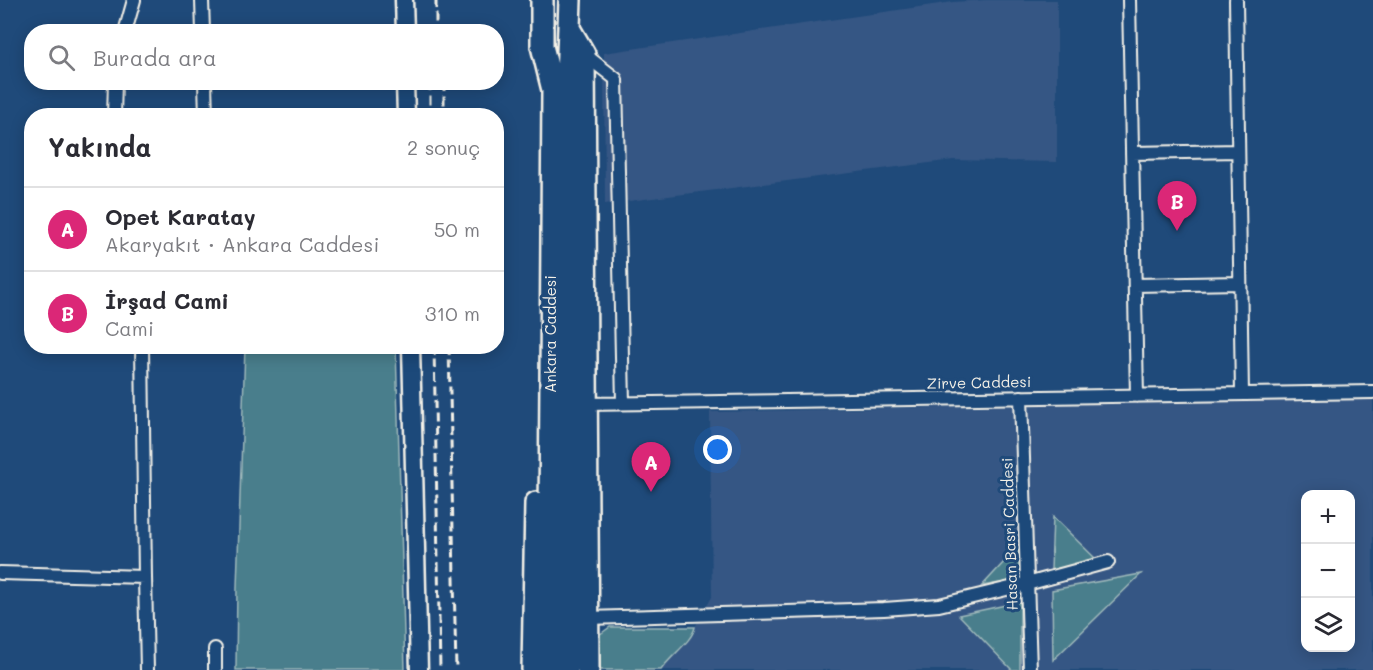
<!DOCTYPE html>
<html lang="tr">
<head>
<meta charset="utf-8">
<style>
  :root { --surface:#fff; --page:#f7f7f7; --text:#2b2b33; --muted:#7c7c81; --line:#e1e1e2; --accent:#db2777 }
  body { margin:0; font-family:Mali,sans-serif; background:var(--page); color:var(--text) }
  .controls { position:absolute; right:18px; bottom:18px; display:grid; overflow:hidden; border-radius:12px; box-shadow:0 3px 15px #0003 }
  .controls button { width:54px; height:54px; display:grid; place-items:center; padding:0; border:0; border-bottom:2px solid var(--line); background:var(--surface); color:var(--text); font:30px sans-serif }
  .you { position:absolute; left:718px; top:450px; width:21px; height:21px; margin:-15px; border:4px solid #fff; border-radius:50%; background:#1a73e8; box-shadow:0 0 0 9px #1a73e833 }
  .badge { display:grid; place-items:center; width:39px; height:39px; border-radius:50%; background:var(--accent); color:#fff; font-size:20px; font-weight:700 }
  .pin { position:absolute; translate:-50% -50px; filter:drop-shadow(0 2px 3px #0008) }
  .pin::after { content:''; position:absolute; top:32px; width:21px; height:18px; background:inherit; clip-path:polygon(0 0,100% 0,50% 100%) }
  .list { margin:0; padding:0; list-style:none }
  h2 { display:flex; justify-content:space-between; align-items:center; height:78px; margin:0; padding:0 24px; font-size:26px }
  h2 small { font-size:20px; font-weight:400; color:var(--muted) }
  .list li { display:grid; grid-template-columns:39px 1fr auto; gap:18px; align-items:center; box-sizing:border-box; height:84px; padding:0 24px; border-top:2px solid var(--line) }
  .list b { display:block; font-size:22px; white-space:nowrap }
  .list p { margin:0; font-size:20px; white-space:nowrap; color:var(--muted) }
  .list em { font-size:20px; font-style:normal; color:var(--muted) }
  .icon { flex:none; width:33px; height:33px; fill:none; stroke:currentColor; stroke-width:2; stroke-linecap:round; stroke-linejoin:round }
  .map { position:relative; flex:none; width:1373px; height:670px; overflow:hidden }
  .search { position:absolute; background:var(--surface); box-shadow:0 3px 15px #0003; left:24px; top:24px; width:480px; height:66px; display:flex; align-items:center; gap:15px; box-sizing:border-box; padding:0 21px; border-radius:24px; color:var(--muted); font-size:22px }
  .panel { position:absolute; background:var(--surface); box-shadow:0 3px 15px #0003; left:24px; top:108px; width:480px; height:246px; border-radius:24px }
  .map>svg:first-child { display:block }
</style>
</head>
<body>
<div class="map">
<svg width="1373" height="670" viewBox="0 0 1373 670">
  <rect width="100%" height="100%" fill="#1f4a7a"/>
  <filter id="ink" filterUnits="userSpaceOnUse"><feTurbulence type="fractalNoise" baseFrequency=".0167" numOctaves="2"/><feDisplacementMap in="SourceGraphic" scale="12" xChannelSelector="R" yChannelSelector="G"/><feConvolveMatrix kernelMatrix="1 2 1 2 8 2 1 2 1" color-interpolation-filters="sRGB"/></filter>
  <g filter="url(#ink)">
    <path fill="#365784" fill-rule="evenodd" d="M986 0H1057V162L953 160 605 204 604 53 953 2Z
      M1373 399V670H661L664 665 694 634 695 627 712 597 710 412 1034 405ZM1306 494H1350V648H1306Z"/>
    <path fill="#497e8c" stroke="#9eb8ba" stroke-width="1.5" d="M245 347H396L405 670H236L237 587Z
      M1053 517 1098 561 1051 570Z
      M1018 547 1022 579 982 586Z
      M1141 574 1053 660 1052 590Z
      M1020 602V670H1012L959 615Z
      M610 627H695C692 642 670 656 661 670H600L599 635Z"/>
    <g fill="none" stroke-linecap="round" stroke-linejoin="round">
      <g stroke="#f4f1e8" stroke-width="16">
        <path id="street" d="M202 0 203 32
          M1129 0 1137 396
          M1236 0 1242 394
          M125 32 134 0
          M584 54 616 79 623 403
          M205 82 206 116
          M114 116 115 82
          M1132 153 1238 151
          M1135 285 1240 283
          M142 346 145 577
          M1021 397 1030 670
          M586 404 1373 392
          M0 573 145 577 147 670
          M588 618 884 609 939 605 1027 584 1108 562
          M215 649V670"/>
      </g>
      <g stroke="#f4f1e8" stroke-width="21">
        <path id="secondary" d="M404 0 405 32
          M405 82 406 116
          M411 346 419 670"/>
      </g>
      <g stroke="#f4f1e8" stroke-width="26">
        <path id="highway" d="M542 0V46L553 90 549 670
          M570 30 584 54 588 670
          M533 670 536 503
          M567 670V80L570 0"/>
      </g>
      <use href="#street" stroke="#1f4a7a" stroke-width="12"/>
      <use href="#secondary" stroke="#1f4a7a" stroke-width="16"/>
      <use href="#highway" stroke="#1f4a7a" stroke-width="21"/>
      <path stroke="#f4f1e8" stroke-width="3" stroke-dasharray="9 4.5" stroke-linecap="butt" d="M436 0V32
        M430 82V116
        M444 82V116
        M434 346 440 670
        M449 346 456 670"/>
    </g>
  </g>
  <g text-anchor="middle" stroke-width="6" stroke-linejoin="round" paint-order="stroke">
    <g font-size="15" fill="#f4f1e8" stroke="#1f4a7a">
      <text transform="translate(551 334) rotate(-90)" y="5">Ankara Caddesi</text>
      <text transform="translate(979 383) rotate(-1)" y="5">Zirve Caddesi</text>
      <text transform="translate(1010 534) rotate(-92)" y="5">Hasan Basri Caddesi</text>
    </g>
  </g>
</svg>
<div class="controls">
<button>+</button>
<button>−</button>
<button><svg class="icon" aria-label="layers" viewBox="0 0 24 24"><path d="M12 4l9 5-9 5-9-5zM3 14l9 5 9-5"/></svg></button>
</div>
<div class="you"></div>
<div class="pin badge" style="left:651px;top:492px">A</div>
<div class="pin badge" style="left:1177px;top:231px">B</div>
<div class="search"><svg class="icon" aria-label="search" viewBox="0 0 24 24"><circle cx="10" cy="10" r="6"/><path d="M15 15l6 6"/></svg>Burada ara</div>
<section class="panel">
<h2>Yakında<small>2 sonuç</small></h2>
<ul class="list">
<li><span class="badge">A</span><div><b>Opet Karatay</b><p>Akaryakıt · Ankara Caddesi</p></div><em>50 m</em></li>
<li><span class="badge">B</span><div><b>İrşad Cami</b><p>Cami</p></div><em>310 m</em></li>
</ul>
</section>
</div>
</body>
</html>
